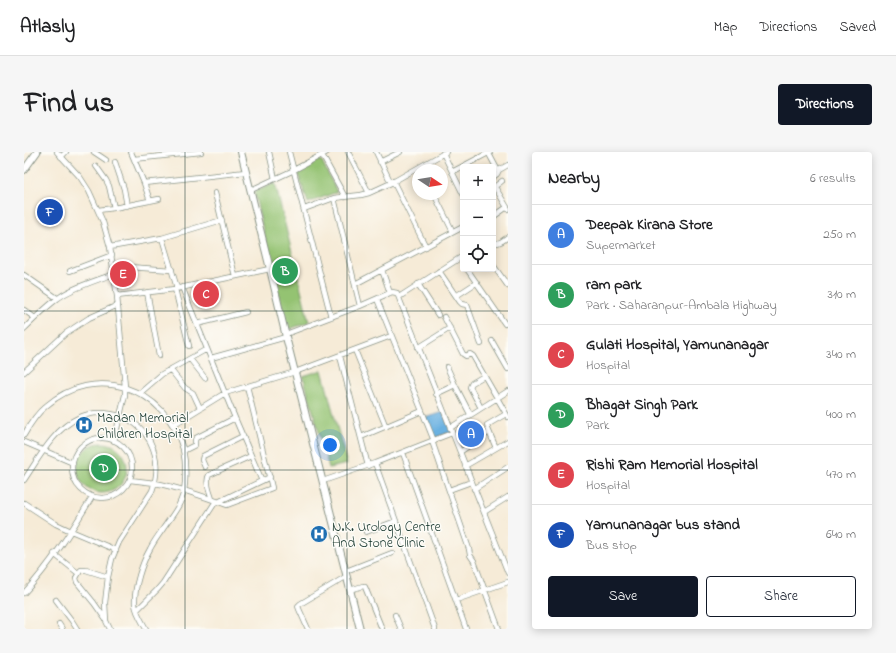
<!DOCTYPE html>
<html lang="en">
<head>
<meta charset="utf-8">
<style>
  :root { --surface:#fff; --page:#f6f6f6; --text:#202124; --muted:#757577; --line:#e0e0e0; --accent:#111827 }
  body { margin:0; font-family:"Indie Flower",sans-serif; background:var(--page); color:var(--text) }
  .controls { position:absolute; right:12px; top:12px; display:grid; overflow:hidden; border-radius:4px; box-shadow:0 2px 10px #0003 }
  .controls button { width:36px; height:36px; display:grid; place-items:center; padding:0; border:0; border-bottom:1px solid var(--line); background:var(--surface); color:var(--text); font:20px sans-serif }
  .compass { position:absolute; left:388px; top:12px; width:36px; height:36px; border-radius:50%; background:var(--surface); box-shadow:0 2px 10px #0003; rotate:102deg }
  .you { position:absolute; left:306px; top:293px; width:14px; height:14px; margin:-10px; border:3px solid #fff; border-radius:50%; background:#1a73e8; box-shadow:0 0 0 6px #1a73e833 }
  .badge { display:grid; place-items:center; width:26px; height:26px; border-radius:50%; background:var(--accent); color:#fff; font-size:13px; font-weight:700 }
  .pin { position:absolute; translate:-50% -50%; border:2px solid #fff; box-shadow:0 1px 4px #0006 }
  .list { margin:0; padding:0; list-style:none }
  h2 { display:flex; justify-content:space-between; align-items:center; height:52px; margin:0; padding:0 16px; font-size:17px }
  h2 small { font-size:13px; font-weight:400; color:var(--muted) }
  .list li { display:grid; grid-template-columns:26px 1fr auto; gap:12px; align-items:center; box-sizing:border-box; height:60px; padding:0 16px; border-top:1px solid var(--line) }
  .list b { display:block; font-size:15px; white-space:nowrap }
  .list p { margin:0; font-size:13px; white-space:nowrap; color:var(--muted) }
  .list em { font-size:13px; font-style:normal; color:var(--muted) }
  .actions { display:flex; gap:8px; padding:12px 16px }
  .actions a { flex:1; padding:9px 0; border:1px solid var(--accent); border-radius:4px; text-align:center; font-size:14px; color:var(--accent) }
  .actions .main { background:var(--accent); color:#fff }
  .icon { flex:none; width:22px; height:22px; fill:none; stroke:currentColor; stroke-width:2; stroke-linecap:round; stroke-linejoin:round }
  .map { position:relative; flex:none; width:484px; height:477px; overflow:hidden; border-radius:4px }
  header { display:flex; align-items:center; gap:24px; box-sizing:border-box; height:56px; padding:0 20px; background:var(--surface); border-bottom:1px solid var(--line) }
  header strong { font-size:19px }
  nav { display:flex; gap:22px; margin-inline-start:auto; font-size:14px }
  .intro { display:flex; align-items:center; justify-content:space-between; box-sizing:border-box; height:96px; padding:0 24px }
  h1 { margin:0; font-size:28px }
  .button { padding:10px 18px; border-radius:4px; background:var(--accent); color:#fff; font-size:14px; font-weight:700 }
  main { display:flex; gap:24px; padding:0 24px }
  aside { flex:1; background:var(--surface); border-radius:4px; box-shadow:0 2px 10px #0003 }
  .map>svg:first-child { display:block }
</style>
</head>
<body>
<header>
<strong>Atlasly</strong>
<nav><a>Map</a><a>Directions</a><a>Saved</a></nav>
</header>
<div class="intro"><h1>Find us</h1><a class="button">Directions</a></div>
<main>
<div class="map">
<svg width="484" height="477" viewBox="0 0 484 477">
  <rect width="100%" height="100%" fill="#fdfcf7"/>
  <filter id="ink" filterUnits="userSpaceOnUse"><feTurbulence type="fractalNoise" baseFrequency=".025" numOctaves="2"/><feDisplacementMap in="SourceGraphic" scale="8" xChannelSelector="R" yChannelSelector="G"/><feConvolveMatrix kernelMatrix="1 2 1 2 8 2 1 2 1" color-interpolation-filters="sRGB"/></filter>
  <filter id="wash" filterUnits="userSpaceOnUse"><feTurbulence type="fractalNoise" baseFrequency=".012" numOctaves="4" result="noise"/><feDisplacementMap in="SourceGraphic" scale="16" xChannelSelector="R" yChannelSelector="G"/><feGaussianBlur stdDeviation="0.9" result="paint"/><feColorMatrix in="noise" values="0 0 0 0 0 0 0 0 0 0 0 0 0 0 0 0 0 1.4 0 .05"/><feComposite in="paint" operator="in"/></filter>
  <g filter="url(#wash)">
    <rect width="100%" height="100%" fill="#f6ebd7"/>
    <path fill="#94c372" stroke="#5a8053" d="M296 8 298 9 313 40 284 51 273 19Z
      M251 31 285 170 263 178 230 40Z
      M298 218 323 312 305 316 279 224Z
      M53 316a25 25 0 1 1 50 0a25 25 0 1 1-50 0Z"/>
    <path fill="#6bb1e1" stroke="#45778a" d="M419 260 427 280 410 286 401 266Z"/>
  </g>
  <g filter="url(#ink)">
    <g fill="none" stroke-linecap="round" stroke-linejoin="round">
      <g stroke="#8a9486" stroke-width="6">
        <path id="minor" d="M33 0 56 25 65 39 79 70 86 95 93 144 101 235V243L90 289
          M70 0 82 8
          M107 0 120 31 222 20
          M245 0 251 27
          M265 0 307 165
          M324 0 345 41
          M352 0 367 31
          M464 0 473 17 475 18
          M419 1 439 42
          M298 3 321 45
          M37 5 42 0
          M110 7 177 0
          M91 10 100 37 103 54
          M356 10 376 0
          M72 14 82 28 85 34 90 56
          M428 20 466 0
          M469 25 473 22 475 18 484 13
          M369 29 402 95
          M120 31 126 49
          M471 35 484 57
          M469 36 478 29
          M227 38 270 18 303 0
          M191 41 211 124
          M410 42 429 80
          M310 46 336 154
          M280 57 310 46 337 43 345 41 367 31 422 0
          M74 58 90 56 135 47
          M469 65 483 55
          M138 86 153 136
          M469 90C475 93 479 88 484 85
          M86 95 138 86 198 68
          M469 113 484 134
          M90 114 148 118
          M443 117 481 172
          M358 118 366 141
          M46 119 88 103
          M415 119 436 150 438 152 443 153 457 192
          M0 123 33 146
          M331 132 439 75
          M394 132 414 163
          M158 135 211 266 238 329
          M151 137 165 194
          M123 140 135 204
          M93 144 151 137 246 117
          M432 144 452 131
          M375 145 439 104
          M353 147 410 289
          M0 158 11 166
          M420 165 439 202 442 204 446 202 449 204 484 265
          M173 172 222 160
          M0 177C10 167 21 156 33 147 47 136 73 128 90 122
          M262 182 336 154 368 140 373 141 484 421
          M468 189 484 217
          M394 196 426 176
          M331 198 362 275
          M316 204 344 314
          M187 206 262 185
          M166 207 181 226
          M423 215 431 233
          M146 217 161 236 169 241 176 256
          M0 220 42 181 65 166 94 153
          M116 241 138 222 183 197
          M412 242 431 233 446 262
          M457 256 446 235 448 231 460 224
          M149 273 201 241 271 220 367 184
          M426 276 484 239
          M0 283C6 272 12 262 22 254 71 211 142 235 159 297 162 311 163 335 157 348 154 357 146 366 141 374 136 381 130 389 126 397 118 411 110 435 111 452 112 461 118 469 122 477
          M337 285 398 259
          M48 316a30 30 0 1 1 60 0a30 30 0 1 1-60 0Z
          M408 289 445 397 446 403 450 409 475 477
          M0 290 49 311
          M472 296 464 277 463 273 482 262
          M159 299 171 293V288L172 286 211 266
          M436 300 465 280
          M379 301 442 477
          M351 311 411 477
          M441 314 484 289
          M181 315 178 308 179 304 219 284
          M0 328C15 306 30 277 54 266 64 261 76 260 87 262 124 268 141 305 128 339L95 390 88 407 84 425 81 451 82 469 86 477
          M106 328C114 329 123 330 131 331 156 336 179 344 203 353L248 336 223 234
          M299 329 351 311 428 281
          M450 337 484 315
          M425 338 447 330
          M188 347C186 340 181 330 185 323L227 304
          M194 350 246 325
          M0 351 32 372 47 379 92 398
          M460 360 484 345
          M342 380 372 369
          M30 402 54 421
          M322 419 368 401
          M326 438 339 434 341 435 358 477
          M0 441C27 412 48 378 68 345
          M32 448 48 469 53 477
          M432 448 484 430
          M113 458 133 438 139 431 192 349
          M371 463 377 477
          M82 468 70 451 53 430 52 426 56 419 57 418H62L84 425
          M35 472 38 477
          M284 477 275 457 274 454 276 452 323 424"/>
      </g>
      <g stroke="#8a9486" stroke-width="8">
        <path id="major" d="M217 0 246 117 262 185 336 477
          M0 18 13 0"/>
      </g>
      <use href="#minor" stroke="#fff" stroke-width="4.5"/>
      <use href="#major" stroke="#fff" stroke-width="6"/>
    </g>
  </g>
  <path fill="none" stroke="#1f3d34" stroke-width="1" stroke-opacity="0.55" d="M161 0V477M323 0V477M0 159H484M0 318H484"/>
  <defs>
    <g id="hospital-disc" transform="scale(0.9)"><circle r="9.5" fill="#1f6fb2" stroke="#fdfcf7"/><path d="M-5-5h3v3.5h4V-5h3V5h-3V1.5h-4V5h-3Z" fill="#fff"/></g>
  </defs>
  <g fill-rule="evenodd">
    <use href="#hospital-disc" x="60" y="273"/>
    <use href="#hospital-disc" x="295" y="382"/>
  </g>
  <g text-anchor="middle" stroke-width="3" stroke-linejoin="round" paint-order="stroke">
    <g font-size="14" fill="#1f3d34" stroke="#fdfcf7" text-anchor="start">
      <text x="73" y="270">Madan Memorial<tspan x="73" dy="16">Children Hospital</tspan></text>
      <text x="308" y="379">N.K. Urology Centre<tspan x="308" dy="16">And Stone Clinic</tspan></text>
    </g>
  </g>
</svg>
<div class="controls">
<button>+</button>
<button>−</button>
<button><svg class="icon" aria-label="locate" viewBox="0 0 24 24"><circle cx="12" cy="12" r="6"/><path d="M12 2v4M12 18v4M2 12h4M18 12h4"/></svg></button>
</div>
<svg class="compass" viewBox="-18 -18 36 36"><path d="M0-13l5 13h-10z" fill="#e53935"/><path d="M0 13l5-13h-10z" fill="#757577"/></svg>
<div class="you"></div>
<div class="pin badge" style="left:447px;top:282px;background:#3f7fe0">A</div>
<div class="pin badge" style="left:261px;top:119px;background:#2e9e5b">B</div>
<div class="pin badge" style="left:182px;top:142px;background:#e0444e">C</div>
<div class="pin badge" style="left:80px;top:316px;background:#2e9e5b">D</div>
<div class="pin badge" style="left:99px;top:122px;background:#e0444e">E</div>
<div class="pin badge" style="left:26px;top:60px;background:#1a4fb4">F</div>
</div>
<aside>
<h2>Nearby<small>6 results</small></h2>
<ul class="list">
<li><span class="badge" style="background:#3f7fe0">A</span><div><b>Deepak Kirana Store</b><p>Supermarket</p></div><em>250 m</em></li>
<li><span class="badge" style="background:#2e9e5b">B</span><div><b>ram park</b><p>Park · Saharanpur-Ambala Highway</p></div><em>310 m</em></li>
<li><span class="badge" style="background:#e0444e">C</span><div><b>Gulati Hospital, Yamunanagar</b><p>Hospital</p></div><em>340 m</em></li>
<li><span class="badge" style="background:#2e9e5b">D</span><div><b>Bhagat Singh Park</b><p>Park</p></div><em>400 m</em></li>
<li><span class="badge" style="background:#e0444e">E</span><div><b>Rishi Ram Memorial Hospital</b><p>Hospital</p></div><em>470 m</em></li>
<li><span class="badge" style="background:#1a4fb4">F</span><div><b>Yamunanagar bus stand</b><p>Bus stop</p></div><em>640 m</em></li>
</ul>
<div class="actions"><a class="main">Save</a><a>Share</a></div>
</aside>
</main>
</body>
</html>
